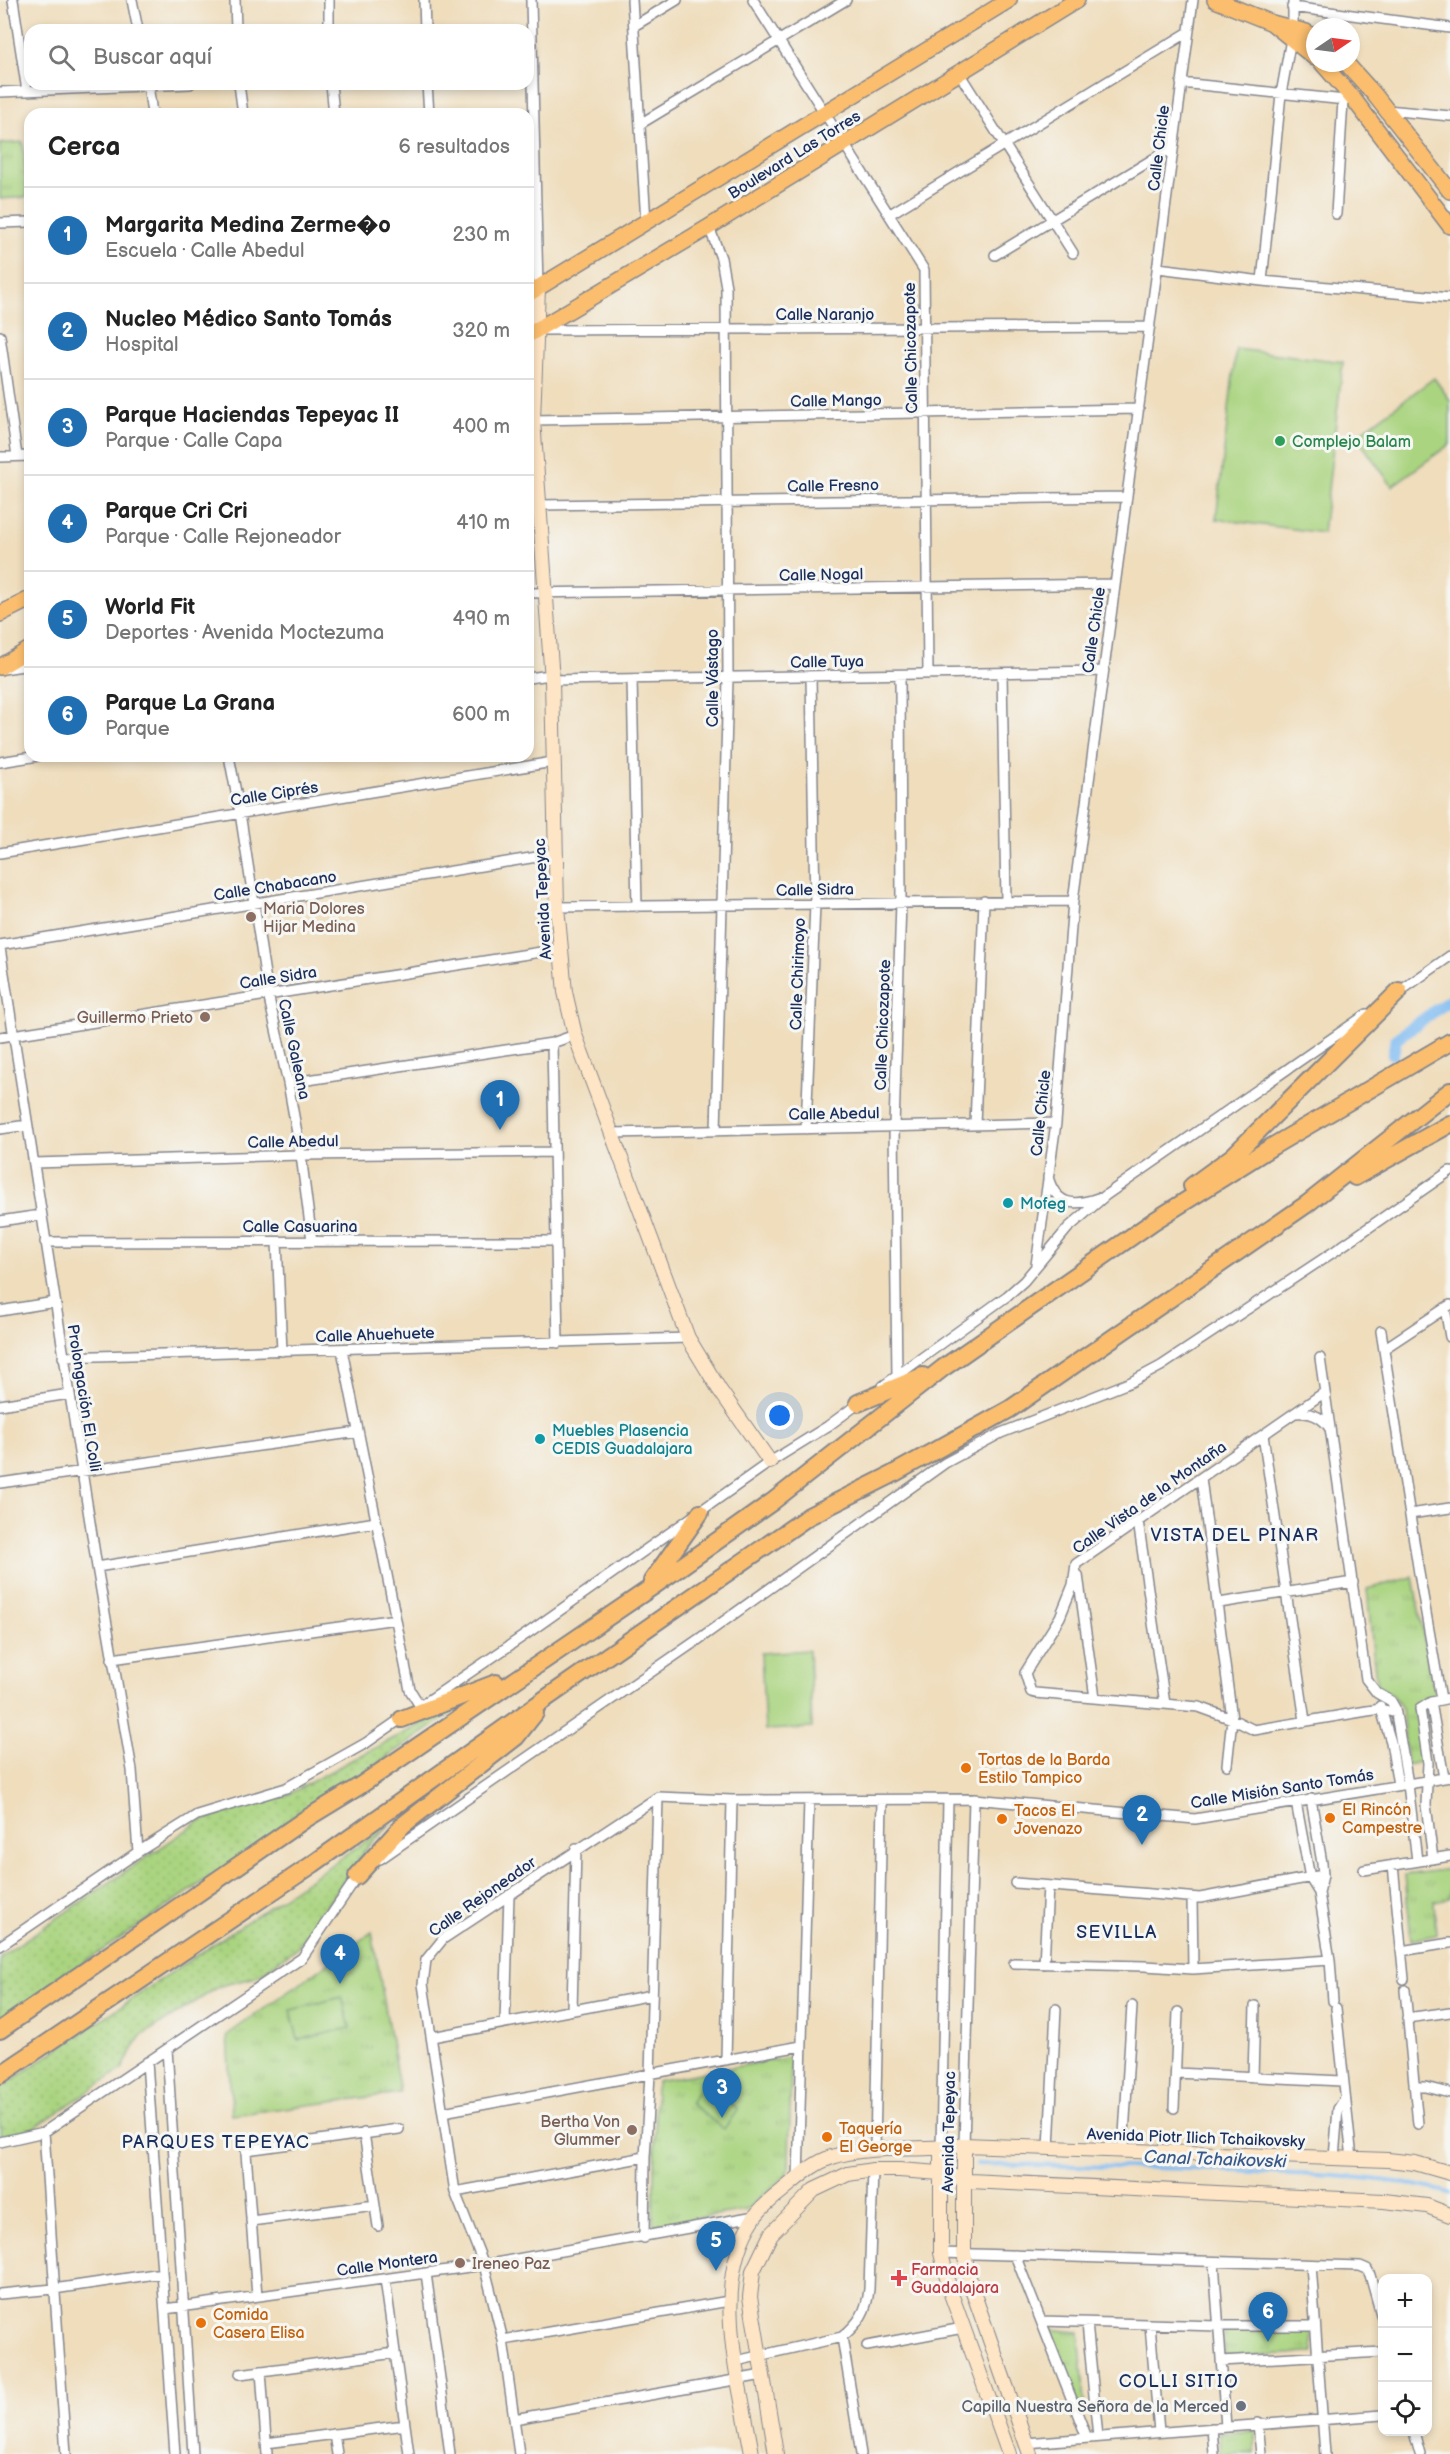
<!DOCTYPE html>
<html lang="es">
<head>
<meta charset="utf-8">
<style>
  :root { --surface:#fff; --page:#f6f6f6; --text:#222; --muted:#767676; --line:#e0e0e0; --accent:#1f6fb2 }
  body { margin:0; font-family:"Balsamiq Sans",sans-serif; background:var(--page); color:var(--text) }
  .controls { position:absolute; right:18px; bottom:18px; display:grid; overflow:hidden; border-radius:12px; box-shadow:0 3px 9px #0003 }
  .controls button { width:54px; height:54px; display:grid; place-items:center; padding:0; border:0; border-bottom:2px solid var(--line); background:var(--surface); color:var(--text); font:30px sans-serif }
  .compass { position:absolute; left:1306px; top:18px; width:54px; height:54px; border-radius:50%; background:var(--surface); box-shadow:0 3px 9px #0003; rotate:77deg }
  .you { position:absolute; left:780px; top:1416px; width:21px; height:21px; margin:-15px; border:4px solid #fff; border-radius:50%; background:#1a73e8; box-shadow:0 0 0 9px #1a73e833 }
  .badge { display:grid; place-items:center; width:39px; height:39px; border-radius:50%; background:var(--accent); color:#fff; font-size:20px; font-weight:700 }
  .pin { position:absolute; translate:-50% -50px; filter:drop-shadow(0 2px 3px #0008) }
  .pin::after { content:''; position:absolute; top:32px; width:21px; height:18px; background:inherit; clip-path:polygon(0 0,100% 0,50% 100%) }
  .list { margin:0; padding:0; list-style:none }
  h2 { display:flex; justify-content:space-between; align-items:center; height:78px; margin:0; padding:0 24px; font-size:26px }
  h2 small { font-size:20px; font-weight:400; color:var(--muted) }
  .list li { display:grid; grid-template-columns:39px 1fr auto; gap:18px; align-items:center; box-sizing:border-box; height:96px; padding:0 24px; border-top:2px solid var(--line) }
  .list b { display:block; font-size:22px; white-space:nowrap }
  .list p { margin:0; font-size:20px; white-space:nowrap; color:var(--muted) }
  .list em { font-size:20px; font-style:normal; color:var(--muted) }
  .icon { flex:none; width:33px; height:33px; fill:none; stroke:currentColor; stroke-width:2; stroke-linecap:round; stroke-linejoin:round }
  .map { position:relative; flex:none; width:1450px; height:2454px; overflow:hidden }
  .search { position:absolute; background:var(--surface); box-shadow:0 3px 9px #0003; left:24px; top:24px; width:510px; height:66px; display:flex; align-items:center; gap:15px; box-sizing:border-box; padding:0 21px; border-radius:18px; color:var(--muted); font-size:22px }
  .panel { position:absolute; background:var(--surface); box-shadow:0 3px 9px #0003; left:24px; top:108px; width:510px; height:654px; border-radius:18px }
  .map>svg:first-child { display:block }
</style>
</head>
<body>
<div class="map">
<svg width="1450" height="2454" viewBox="0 0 1450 2454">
  <defs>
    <pattern id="grass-dots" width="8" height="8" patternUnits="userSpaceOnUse" patternTransform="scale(1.5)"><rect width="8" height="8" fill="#aad480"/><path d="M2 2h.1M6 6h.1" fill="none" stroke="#92b671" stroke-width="1.8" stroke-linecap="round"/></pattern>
    <pattern id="park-tufts" width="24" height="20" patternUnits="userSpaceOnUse" patternTransform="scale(1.5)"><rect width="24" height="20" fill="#aad480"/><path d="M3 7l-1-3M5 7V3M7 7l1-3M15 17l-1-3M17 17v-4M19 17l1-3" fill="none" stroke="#92b671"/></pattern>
  </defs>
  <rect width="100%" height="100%" fill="#f6f6f2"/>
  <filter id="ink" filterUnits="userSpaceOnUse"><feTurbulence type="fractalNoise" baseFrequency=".0167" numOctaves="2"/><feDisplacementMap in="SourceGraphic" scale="12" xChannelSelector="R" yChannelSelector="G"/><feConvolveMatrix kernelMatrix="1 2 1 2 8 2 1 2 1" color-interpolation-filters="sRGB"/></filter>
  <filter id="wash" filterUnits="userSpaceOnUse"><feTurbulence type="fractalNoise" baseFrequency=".008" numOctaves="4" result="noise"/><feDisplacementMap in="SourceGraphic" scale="24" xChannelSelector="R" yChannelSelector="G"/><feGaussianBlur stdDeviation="1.35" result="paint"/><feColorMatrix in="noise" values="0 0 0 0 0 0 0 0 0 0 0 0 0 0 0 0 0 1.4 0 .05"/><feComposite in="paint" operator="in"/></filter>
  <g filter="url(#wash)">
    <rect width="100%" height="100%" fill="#efddbc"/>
    <path fill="url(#grass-dots)" stroke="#62826f" stroke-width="1.5" d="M479 1695 4 2017 0 2019V1957L200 1821 289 1794 359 1756Z
      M393 1823 369 1845 298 1947 256 1977 220 1986 140 2037 122 2069 34 2128 0 2136V2088Z"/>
    <path fill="url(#park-tufts)" stroke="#62826f" stroke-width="1.5" d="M23 142 27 197 0 199V144Z
      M1413 1577 1435 1698 1420 1709 1423 1761 1407 1765 1402 1708 1392 1695 1381 1689 1376 1682 1367 1589Z
      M1450 1869V1898L1434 1901 1436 1935 1411 1940 1405 1875Z
      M372 1932 400 2093 232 2115 227 2035Z
      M791 2057 789 2169 785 2176 746 2210 653 2225 656 2081Z
      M1311 2328 1313 2353 1225 2356 1224 2330Z
      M1047 2329 1079 2332 1086 2414H1083Z
      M1255 2431V2454H1221L1220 2433Z"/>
    <path fill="#aad480" stroke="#62826f" stroke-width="1.5" d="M1236 349 1343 362 1323 533 1216 519Z
      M1434 378 1450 400V444L1392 486 1356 436Z
      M809 1650 812 1728 765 1730 761 1653Z
      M342 1997 350 2028 298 2040 291 2010Z
      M704 2082 738 2109 724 2129 690 2103Z"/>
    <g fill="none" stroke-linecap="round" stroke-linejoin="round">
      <path stroke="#80bcf2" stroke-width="4" d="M977 2164C1076 2166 1175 2167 1274 2173 1333 2176 1393 2177 1450 2193"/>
      <path stroke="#80bcf2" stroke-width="12" d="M1393 1054 1396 1039 1450 1000"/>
    </g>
  </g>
  <g filter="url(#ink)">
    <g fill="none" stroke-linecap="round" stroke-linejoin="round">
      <g stroke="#85868d" stroke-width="12">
        <path id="street" d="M13 0 27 91
          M132 0 138 30
          M235 0 236 30
          M329 0V30
          M424 0 425 30
          M531 0 538 288
          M632 0 646 222
          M753 0 924 270 928 674
          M1292 7 1450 28
          M634 26 677 0
          M959 73 1073 253
          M1181 83 1355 101
          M148 84 152 114
          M239 84 243 114
          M331 84 334 114
          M427 84 429 114
          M0 92 190 84
          M1387 110 1450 116
          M640 124 846 0
          M890 214 1187 33
          M1336 214 1343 100
          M0 223 30 222
          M709 227 721 258 726 287 728 678 716 1131
          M995 255 1173 147
          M1158 268 1262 281 1450 298
          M1262 281 1281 94 1293 28V0
          M541 330 1150 327
          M0 336 17 456
          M533 420 1139 409
          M0 457 30 456
          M539 505 1127 497
          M528 593 1115 584
          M3 669 30 665
          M1002 673 1006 901
          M528 678 551 675
          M632 679 637 907
          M552 680 1103 671
          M229 756 240 813 268 994 288 1083 301 1155 312 1241
          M0 762 38 756
          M0 853 553 762
          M557 907 1073 901
          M0 945 555 854
          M0 948 97 1567 132 1770 138 1852
          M1396 994 1450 956
          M0 1037 560 949
          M288 1083 552 1043
          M975 1125 984 901
          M0 1129 27 1125
          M806 1129 815 904 811 676
          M612 1133 1056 1123
          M34 1163 301 1155 554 1152
          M1048 1177C1056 1205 1073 1207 1098 1198
          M0 1221 41 1215
          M45 1242 555 1241
          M277 1242 282 1351
          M1036 1265 1056 1123 1073 901 1193 0
          M1445 1308 1450 1337
          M0 1311 55 1302
          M1381 1331 1419 1573 1441 1699
          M558 1343 552 1043 575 1035
          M1385 1348 1450 1305
          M342 1350 410 1690 420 1706
          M63 1357 688 1338
          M1320 1358 1366 1679 1377 1693 1391 1701 1395 1708 1408 1784 1417 1861
          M897 1377 894 1127 901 902 900 675
          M883 1386 1007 1296 1024 1281 1068 1228 1106 1195 1367 1014
          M1325 1392 1076 1564 1073 1585 1060 1617 1025 1673 1031 1692 1035 1693 1199 1707 1232 1719 1254 1730 1367 1711 1381 1709 1396 1713
          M0 1405 69 1394
          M1296 1413C1310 1412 1322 1416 1330 1429
          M1263 1435 1305 1721
          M1201 1478 1232 1719 1227 1765
          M0 1483 358 1432
          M1410 1514 1450 1508
          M1138 1521 1165 1704
          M97 1567 376 1522
          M1078 1575 1095 1698
          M1219 1603 1353 1582
          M112 1659 396 1619
          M1431 1702 1444 1778
          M422 1705 525 1635 770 1462 828 1426 862 1401
          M1380 1706 1391 1742 1398 1785
          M1311 1799 1322 1863 1323 1875 1319 1893 1330 1960 1333 2001
          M1296 1802 1310 1878 1319 1893
          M380 1859 699 1639 945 1463 1001 1433 1131 1382 1161 1366 1335 1251 1450 1171
          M1433 1859 1426 1805 1428 1763 1420 1709 1431 1702 1450 1698
          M1393 1865 1404 1979
          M1364 1870 1450 1856
          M1015 1883 1200 1898 1323 1875
          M1192 1898 1193 1969
          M0 1946 138 1852 197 1815 286 1788 366 1743 405 1716
          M1401 1951 1450 1943
          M1014 1963 1145 1966 1193 1969 1330 1960
          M1044 1964 1048 1886
          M1405 1990 1418 2124
          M1336 2008 1352 2159
          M572 2010 576 1849
          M1407 2018 1450 2012
          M505 2022 509 1895
          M432 2037 652 1995
          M167 2049 193 2454
          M726 2060 732 1800
          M147 2062 175 2454
          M1176 2073 1342 2081
          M1253 2077 1255 2006
          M1414 2087H1426L1450 2093
          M1174 2108 1178 2012
          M443 2112 801 2046
          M44 2132 66 2454
          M364 2133 378 2226
          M245 2140 257 2296
          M0 2142 44 2132 302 1958 359 1874
          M964 2145 974 1799
          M1049 2148 1056 2009
          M941 2149 948 1800
          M246 2150 399 2129
          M875 2150 882 1800
          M1123 2151 1132 2006
          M1334 2158 1338 2109 1344 2100
          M798 2178 809 1800
          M455 2192 645 2157
          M251 2221 375 2205
          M644 2238 645 2157 650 2075 658 1797
          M941 2253 1360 2266 1367 2269 1370 2275 1382 2318
          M1015 2255 1087 2438
          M1214 2262 1226 2427
          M1311 2265 1325 2454
          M426 2273 450 2454
          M385 2279 409 2454
          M0 2294 54 2289 162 2273
          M165 2309 484 2265 755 2216
          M1042 2321 1218 2326H1315
          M1087 2323 1098 2437
          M1150 2325 1159 2432
          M842 2337 861 2454
          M503 2340 729 2301
          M867 2346 963 2328
          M736 2361 842 2337C859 2323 867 2311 869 2289L873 2170
          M1221 2361 1382 2352
          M261 2371 267 2454
          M240 2374 395 2353
          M514 2419 763 2375
          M1258 2423 1261 2454
          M1212 2428 1214 2454
          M1414 2432 1420 2454
          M334 2434 337 2454
          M266 2443 405 2425
          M1026 2443 1382 2415
          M519 2454 503 2340 484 2265 455 2192 423 1984 426 1960 443 1939 658 1797 732 1800 974 1799 1195 1819 1450 1777"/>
      </g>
      <g stroke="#85868d" stroke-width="16">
        <path id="secondary" d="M538 288 533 420 552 680 557 907 565 992 575 1035 688 1338 719 1389 770 1462
          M964 2145V2253L971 2286 1030 2454
          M941 2149V2253L950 2291 1009 2454
          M752 2454C740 2381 709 2284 754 2218 761 2207 773 2198 783 2190 798 2178 813 2163 832 2157 874 2144 920 2152 964 2145L1388 2160 1415 2163 1450 2173
          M776 2454 750 2297 753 2271 771 2234 814 2190 848 2174 873 2170H899L940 2173 970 2181 1384 2201 1427 2206 1450 2215"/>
      </g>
      <g stroke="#85868d" stroke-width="18">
        <path id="primary" d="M1215 0 1272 23 1306 32 1315 37
          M1273 24 1315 58
          M1322 63 1355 101 1450 226
          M1346 63 1374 94 1450 191
          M528 294 1009 0
          M528 335 709 227 1077 0
          M0 614 30 599
          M0 667 30 649"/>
      </g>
      <g stroke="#85868d" stroke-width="20">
        <path id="highway" d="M1355 1177 1450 1124
          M1192 1186 1233 1156 1399 991
          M858 1403 923 1376
          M652 1581 700 1513
          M402 1719 496 1683
          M357 1876 403 1825 516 1737 535 1713
          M0 2030 304 1820 358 1787 655 1585 772 1502 943 1368 1154 1221 1273 1146 1450 1042
          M0 2075 313 1864 548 1697 809 1516 891 1475 1010 1409 1307 1204 1450 1091"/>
      </g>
      <use href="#street" stroke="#fff" stroke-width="9"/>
      <use href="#secondary" stroke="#fde5c5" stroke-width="14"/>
      <use href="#primary" stroke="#fbbe6e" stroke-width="15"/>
      <use href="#highway" stroke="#fbbe6e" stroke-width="16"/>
    </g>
  </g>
  <circle fill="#2e9e5b" stroke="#f6f6f2" stroke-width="2" cx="1280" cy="441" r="6"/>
  <g fill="#8d6e63" stroke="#f6f6f2" stroke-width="2">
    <circle cx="251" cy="917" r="6"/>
    <circle cx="205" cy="1017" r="6"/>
    <circle cx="632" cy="2130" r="6"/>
    <circle cx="460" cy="2263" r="6"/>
  </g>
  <g fill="#0f9aa8" stroke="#f6f6f2" stroke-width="2">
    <circle cx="1008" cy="1203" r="6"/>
    <circle cx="540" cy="1439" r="6"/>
  </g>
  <g fill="#e8710a" stroke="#f6f6f2" stroke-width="2">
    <circle cx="966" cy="1768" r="6"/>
    <circle cx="1330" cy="1818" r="6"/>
    <circle cx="1002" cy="1819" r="6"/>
    <circle cx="827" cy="2137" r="6"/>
    <circle cx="201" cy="2323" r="6"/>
  </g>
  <path fill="#e0444e" stroke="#f6f6f2" stroke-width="2" d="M896 2269h6v6h6v6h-6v6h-6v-6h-6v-6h6z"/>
  <circle fill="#6b7280" stroke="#f6f6f2" stroke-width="2" cx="1241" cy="2406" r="6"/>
  <g text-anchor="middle" stroke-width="6" stroke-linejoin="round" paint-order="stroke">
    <g font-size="16" fill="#1b2f5e" stroke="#f6f6f2">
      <text transform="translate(1158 148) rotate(-83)" y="6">Calle Chicle</text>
      <text transform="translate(794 154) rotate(-32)" y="6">Boulevard Las Torres</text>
      <text x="825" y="320">Calle Naranjo</text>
      <text transform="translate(910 348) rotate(-91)" y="6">Calle Chicozapote</text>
      <text transform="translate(836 400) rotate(-1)" y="6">Calle Mango</text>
      <text transform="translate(833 485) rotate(-1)" y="6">Calle Fresno</text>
      <text transform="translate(821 574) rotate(-1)" y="6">Calle Nogal</text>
      <text transform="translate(1093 630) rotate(-82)" y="6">Calle Chicle</text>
      <text transform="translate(827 661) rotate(-1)" y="6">Calle Tuya</text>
      <text transform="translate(712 678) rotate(-90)" y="6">Calle Vástago</text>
      <text transform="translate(274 793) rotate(-9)" y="6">Calle Ciprés</text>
      <text transform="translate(275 885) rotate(-9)" y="6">Calle Chabacano</text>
      <text transform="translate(815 889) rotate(-1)" y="6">Calle Sidra</text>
      <text transform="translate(542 899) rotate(-93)" y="6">Avenida Tepeyac</text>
      <text transform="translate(797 974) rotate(-88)" y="6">Calle Chirimoyo</text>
      <text transform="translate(278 977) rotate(-9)" y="6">Calle Sidra</text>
      <text transform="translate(882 1025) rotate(-88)" y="6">Calle Chicozapote</text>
      <text transform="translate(295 1049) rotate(78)" y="6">Calle Galeana</text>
      <text transform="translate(834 1113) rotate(-1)" y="6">Calle Abedul</text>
      <text transform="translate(1040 1113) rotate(-84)" y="6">Calle Chicle</text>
      <text transform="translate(293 1141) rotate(-1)" y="6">Calle Abedul</text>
      <text x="300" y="1232">Calle Casuarina</text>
      <text transform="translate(375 1334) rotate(-2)" y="6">Calle Ahuehuete</text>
      <text transform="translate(85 1398) rotate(81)" y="6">Prolongación El Colli</text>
      <text transform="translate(1149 1497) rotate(-35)" y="6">Calle Vista de la Montaña</text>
      <text transform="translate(1282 1788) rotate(-9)" y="6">Calle Misión Santo Tomás</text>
      <text transform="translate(482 1896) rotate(-35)" y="6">Calle Rejoneador</text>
      <text transform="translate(948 2132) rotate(-89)" y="6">Avenida Tepeyac</text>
      <text transform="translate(1196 2137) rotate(2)" y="6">Avenida Piotr Ilich Tchaikovsky</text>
      <text transform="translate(387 2263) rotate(-8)" y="6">Calle Montera</text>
    </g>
    <g font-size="16" fill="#27864d" stroke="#f6f6f2" text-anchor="start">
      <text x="1292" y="447">Complejo Balam</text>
    </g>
    <g font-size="16" fill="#785e54" stroke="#f6f6f2" text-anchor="start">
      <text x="263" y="914">Maria Dolores<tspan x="263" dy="18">Hijar Medina</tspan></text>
      <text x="193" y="1023" text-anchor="end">Guillermo Prieto</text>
      <text x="620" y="2127" text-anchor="end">Bertha Von<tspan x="620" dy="18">Glummer</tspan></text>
      <text x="472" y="2269">Ireneo Paz</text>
    </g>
    <g font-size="16" fill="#0d838f" stroke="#f6f6f2" text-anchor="start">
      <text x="1020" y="1209">Mofeg</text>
      <text x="552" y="1436">Muebles Plasencia<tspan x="552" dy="18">CEDIS Guadalajara</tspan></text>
    </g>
    <g font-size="16" fill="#c56008" stroke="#f6f6f2" text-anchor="start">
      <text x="978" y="1765">Tortas de la Barda<tspan x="978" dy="18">Estilo Tampico</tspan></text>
      <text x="1342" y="1815">El Rincón<tspan x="1342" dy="18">Campestre</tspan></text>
      <text x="1014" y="1816">Tacos El<tspan x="1014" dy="18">Jovenazo</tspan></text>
      <text x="839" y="2134">Taquería<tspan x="839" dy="18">El George</tspan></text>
      <text x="213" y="2320">Comida<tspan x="213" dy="18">Casera Elisa</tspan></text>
    </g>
    <g font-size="16" fill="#be3a42" stroke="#f6f6f2" text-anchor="start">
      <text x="911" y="2275">Farmacia<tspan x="911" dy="18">Guadalajara</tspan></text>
    </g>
    <g font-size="16" fill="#5b616d" stroke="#f6f6f2" text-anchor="end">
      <text x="1229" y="2412">Capilla Nuestra Señora de la Merced</text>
    </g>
    <g font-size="18" letter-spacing="1.5" fill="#1b2f5e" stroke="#f6f6f2">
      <text x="1235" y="1541">VISTA DEL PINAR</text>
      <text x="1117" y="1938">SEVILLA</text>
      <text x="216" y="2148">PARQUES TEPEYAC</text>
      <text x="1179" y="2387">COLLI SITIO</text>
    </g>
    <g font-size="18" font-style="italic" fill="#39598a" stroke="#f6f6f2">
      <text transform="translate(1215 2159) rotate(2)" y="6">Canal Tchaikovski</text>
    </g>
  </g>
</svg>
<div class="controls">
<button>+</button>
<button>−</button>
<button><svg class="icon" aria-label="locate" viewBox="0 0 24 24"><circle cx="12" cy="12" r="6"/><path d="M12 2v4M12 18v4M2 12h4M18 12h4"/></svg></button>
</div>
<svg class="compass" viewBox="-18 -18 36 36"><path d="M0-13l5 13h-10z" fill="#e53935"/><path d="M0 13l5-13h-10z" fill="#767676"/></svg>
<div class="you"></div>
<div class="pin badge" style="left:500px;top:1130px">1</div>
<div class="pin badge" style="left:1142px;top:1845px">2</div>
<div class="pin badge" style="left:722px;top:2118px">3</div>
<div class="pin badge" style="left:340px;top:1984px">4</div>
<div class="pin badge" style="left:716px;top:2271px">5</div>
<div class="pin badge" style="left:1268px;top:2342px">6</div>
<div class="search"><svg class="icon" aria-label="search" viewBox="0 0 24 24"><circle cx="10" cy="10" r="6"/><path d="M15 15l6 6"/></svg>Buscar aquí</div>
<section class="panel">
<h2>Cerca<small>6 resultados</small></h2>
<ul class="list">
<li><span class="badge">1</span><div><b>Margarita Medina Zerme�o</b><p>Escuela · Calle Abedul</p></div><em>230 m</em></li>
<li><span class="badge">2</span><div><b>Nucleo Médico Santo Tomás</b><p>Hospital</p></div><em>320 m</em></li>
<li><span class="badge">3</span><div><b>Parque Haciendas Tepeyac II</b><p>Parque · Calle Capa</p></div><em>400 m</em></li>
<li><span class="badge">4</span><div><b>Parque Cri Cri</b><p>Parque · Calle Rejoneador</p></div><em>410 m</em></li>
<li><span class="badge">5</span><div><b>World Fit</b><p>Deportes · Avenida Moctezuma</p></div><em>490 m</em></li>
<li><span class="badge">6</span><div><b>Parque La Grana</b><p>Parque</p></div><em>600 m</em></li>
</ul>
</section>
</div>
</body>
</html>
